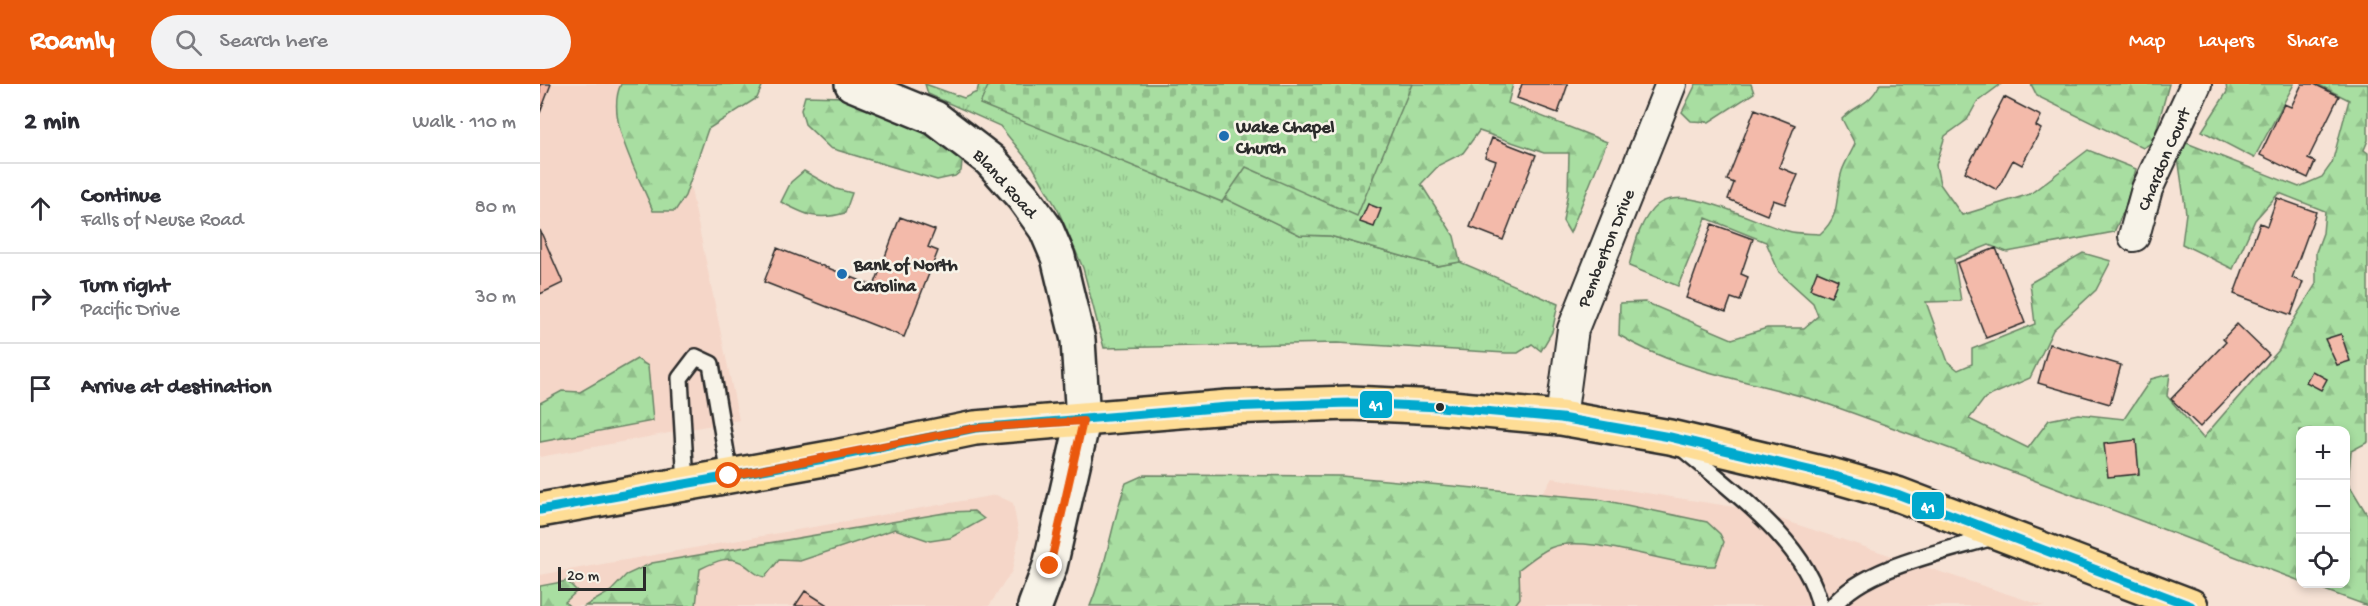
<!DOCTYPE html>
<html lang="en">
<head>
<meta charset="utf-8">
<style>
  :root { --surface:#fff; --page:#f2f2f3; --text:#2b2b33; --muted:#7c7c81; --line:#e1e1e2; --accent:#ea580c }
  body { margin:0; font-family:"Gochi Hand",sans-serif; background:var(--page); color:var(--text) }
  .controls { position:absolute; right:18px; bottom:18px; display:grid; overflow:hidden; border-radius:12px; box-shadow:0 3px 9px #0003 }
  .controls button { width:54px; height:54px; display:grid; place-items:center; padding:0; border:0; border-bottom:2px solid var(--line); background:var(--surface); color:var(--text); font:30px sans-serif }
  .scale { position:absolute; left:18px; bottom:15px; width:88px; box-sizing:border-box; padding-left:6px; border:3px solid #2b2b2b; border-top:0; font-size:16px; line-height:21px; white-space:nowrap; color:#2b2b2b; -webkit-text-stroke:4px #f7f3e8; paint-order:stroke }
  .stop { position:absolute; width:18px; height:18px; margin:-14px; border:4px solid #ea580c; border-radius:50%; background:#fff }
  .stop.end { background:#ea580c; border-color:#fff; box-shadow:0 2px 6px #0008 }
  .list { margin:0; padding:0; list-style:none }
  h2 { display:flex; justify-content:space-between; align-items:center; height:78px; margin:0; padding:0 24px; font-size:26px }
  h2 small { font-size:20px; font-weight:400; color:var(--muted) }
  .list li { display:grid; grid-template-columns:39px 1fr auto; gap:18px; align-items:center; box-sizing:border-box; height:90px; padding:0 24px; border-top:2px solid var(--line) }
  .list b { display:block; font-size:22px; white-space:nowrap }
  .list p { margin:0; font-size:20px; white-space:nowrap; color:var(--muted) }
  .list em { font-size:20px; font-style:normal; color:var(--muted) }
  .icon { flex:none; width:33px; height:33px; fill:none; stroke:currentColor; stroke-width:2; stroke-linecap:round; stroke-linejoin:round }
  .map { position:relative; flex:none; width:1828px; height:522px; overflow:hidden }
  header { display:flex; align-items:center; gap:36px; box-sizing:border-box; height:84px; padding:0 30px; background:var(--accent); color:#fff }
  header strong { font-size:28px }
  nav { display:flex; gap:33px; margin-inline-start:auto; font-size:21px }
  .search { width:420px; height:54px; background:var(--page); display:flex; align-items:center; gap:15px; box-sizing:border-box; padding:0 21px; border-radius:33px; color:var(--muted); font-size:22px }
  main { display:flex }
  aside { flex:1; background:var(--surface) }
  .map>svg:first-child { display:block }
</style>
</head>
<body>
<header>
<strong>Roamly</strong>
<div class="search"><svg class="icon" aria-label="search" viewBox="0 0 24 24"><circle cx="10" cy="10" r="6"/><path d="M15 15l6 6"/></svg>Search here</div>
<nav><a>Map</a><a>Layers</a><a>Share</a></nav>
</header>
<main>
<aside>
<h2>2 min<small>Walk · 110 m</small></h2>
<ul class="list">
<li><svg class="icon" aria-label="ahead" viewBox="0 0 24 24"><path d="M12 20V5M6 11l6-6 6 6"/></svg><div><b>Continue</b><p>Falls of Neuse Road</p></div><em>80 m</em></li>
<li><svg class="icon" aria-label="right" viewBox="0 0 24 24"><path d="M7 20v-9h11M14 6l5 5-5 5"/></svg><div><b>Turn right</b><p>Pacific Drive</p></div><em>30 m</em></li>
<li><svg class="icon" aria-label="arrive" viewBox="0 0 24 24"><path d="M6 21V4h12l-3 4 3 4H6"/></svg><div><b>Arrive at destination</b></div></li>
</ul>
</aside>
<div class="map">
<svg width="1828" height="522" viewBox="0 0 1828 522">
  <defs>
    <pattern id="grass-tufts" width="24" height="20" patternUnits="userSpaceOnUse" patternTransform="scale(1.5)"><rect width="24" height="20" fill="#a8dea1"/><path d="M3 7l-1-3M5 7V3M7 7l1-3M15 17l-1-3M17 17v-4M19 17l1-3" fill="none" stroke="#91bf8b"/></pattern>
    <pattern id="forest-firs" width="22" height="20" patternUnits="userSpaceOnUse" patternTransform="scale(1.5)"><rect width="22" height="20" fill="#a8dea1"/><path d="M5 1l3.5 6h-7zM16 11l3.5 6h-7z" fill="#91bf8b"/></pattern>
    <pattern id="cemetery-stones" width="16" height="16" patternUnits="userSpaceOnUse" patternTransform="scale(1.5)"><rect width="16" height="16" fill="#a8dea1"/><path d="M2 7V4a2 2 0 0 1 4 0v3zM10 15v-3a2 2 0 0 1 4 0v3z" fill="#91bf8b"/></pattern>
  </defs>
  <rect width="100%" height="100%" fill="#f6e2d5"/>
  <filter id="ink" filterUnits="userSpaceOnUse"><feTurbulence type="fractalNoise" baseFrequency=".0167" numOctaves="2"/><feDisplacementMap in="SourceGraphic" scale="12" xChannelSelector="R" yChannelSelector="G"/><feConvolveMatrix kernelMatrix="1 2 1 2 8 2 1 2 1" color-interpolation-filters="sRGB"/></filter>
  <g filter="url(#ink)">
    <path fill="#f5d6c8" d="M0 0H129L199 336 0 373Z
      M1012 394 1213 426 1504 522H929Z
      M456 411 473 419 479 452 472 487 449 522H0V491Z"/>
    <path fill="url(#grass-tufts)" stroke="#6a8466" stroke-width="1.5" d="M385 0 424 14 437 8 439 0H594L693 118 760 151 790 152 897 182 920 178 1018 220 1012 248 1001 267 992 260 978 269H966L797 259 564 264 543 184 518 126 493 83 460 42 388 10Z"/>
    <path fill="url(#forest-firs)" stroke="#6a8466" stroke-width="1.5" d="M81 0H223L217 14 168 45 145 112 135 127H113C100 93 64 35 81 0Z
      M594 0H973L968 19 1067 58 1030 149 1023 137 1028 108 1029 69H1004L939 47 923 69 899 81 881 100 914 152 920 178 897 182 790 152 760 151 589 68Z
      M1156 0H1211L1214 9 1169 38 1151 37 1142 28Z
      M1340 0H1461L1437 18 1427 36 1405 52 1396 81 1400 100 1422 131 1490 110 1548 66 1596 85 1585 124 1574 148 1467 168 1449 161 1414 175 1421 217 1386 218 1408 278 1418 286 1432 280V265L1495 240 1490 199 1543 169 1571 177 1556 206 1513 246 1490 294 1445 314 1429 335 1488 364 1509 336 1538 330 1584 335 1611 295 1630 290 1627 312 1663 354 1739 266 1748 245 1776 200V168L1783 149 1785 127 1739 109 1715 136 1693 185 1642 160 1646 129 1638 73 1644 58 1759 103 1782 93 1792 79 1809 16 1777 0H1828V56L1824 66 1828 69V358L1811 367 1808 399 1828 432V522L1768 500H1806V346H1760V497C1605 439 1450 378 1293 322 1225 298 1141 290 1079 251L1080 219 1105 218 1192 255 1227 244H1264L1278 232 1273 219 1239 188 1226 158 1166 134 1138 202 1089 182C1094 163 1100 135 1117 121 1147 98 1217 141 1248 147 1258 150 1270 149 1280 150 1303 130 1294 111 1302 87 1305 78 1311 69 1315 60L1302 35C1317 19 1328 23 1340 0Z
      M1491 0H1629L1613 58 1603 64 1497 12Z
      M1686 0H1754L1714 74 1662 47 1687 8Z
      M265 12 304 13 402 56 423 70 421 87 415 92 397 96 290 64 265 40 261 26Z
      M264 87 296 105 312 109 305 129C277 137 266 131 241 118L251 98Z
      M97 275 108 282 113 337 0 358V319L22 307 40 308Z
      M604 391 801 392 1058 415 1167 438 1180 450 1184 458 1175 482C1129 483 1048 448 1010 464 999 469 989 478 979 485L980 514 974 522H550C567 482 571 440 586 399Z
      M434 427 444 435 410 454 390 457 355 445 260 477 239 476 225 493C214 491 213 486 205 481 190 470 176 477 160 485L156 522H45L71 507 86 491 112 479 410 428Z
      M27 497 37 507 25 518 29 522H0V502Z"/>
    <path fill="url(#cemetery-stones)" stroke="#6a8466" stroke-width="1.5" d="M449 0H872L817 132 706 83 682 118 440 20Z"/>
    <path fill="#f3baaa" stroke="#2b2b2b" stroke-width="1.5" d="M0 0H11L0 29Z
      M982 0H1028L1018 29 977 14Z
      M1762 0H1774L1799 12 1768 75 1775 78 1768 94 1720 71 1744 20 1751 23Z
      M1464 13 1501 32 1496 42 1501 45 1482 81 1473 76 1457 106 1425 88Z
      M1215 25 1255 41 1239 83 1258 91 1245 120 1233 116 1227 131 1188 115 1194 99 1187 96Z
      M952 54 996 71 963 156 930 143 956 77 945 73Z
      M1737 114 1776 128 1752 194 1763 198 1751 231 1694 210 1720 139 1727 142Z
      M828 120 841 125 834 143 820 138Z
      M360 133 395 146 388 163 398 167 364 253 224 198 237 164 334 202Z
      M1172 140 1213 155 1201 190 1208 193 1200 217 1191 214 1186 228 1146 214Z
      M0 146 23 199 0 210Z
      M1456 164 1485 239 1446 254 1417 179Z
      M1277 187 1298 196 1291 213 1270 205Z
      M1697 240 1729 271 1660 343 1631 315 1686 258 1683 255Z
      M1801 250 1810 277 1797 281 1785 255Z
      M1509 260 1581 281 1570 320 1498 299Z
      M1772 287 1787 295 1781 306 1766 298Z
      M1596 356 1599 390 1568 393 1564 360Z
      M265 507 289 522H255Z"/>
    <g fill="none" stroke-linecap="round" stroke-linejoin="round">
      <g stroke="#2b2b2b" stroke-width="20">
        <path id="service" d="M1141 363C1188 404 1267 458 1280 522
          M146 400 140 294 156 273 171 280 190 392
          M1293 522C1325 482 1408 467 1456 452"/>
      </g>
      <g stroke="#2b2b2b" stroke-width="34">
        <path id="minor" d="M1594 152 1607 105 1656 0
          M1021 334 1033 245 1131 0"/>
      </g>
      <g stroke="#2b2b2b" stroke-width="38">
        <path id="tertiary" d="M312 0 395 34 450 76 483 113 506 145 518 173 538 256 543 337 510 482 495 522"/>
      </g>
      <g stroke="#2b2b2b" stroke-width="38">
        <path id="primary" d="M0 426 295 373 435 344 688 323 810 319 900 323 1021 334 1130 353 1298 393 1357 410 1651 522"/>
      </g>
      <use href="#service" stroke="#f7f3e8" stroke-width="15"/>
      <use href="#minor" stroke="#f7f3e8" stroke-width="30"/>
      <use href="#tertiary" stroke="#f7f3e8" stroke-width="33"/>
      <use href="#primary" stroke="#fedd96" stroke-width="33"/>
      <g stroke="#f7f3e8" stroke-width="14">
        <path id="bus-1" d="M0 426 295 373 435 344 688 323 810 319 900 323 1021 334 1130 353 1298 393 1357 410 1651 522"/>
      </g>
      <use href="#bus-1" stroke="#00a9ce" stroke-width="9"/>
    </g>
  </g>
  <g fill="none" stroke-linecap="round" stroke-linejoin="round" filter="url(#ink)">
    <path stroke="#ea580c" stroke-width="8" d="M189 392 435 344 543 337 510 482"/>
  </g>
  <g fill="#1f6fb2" stroke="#f7f3e8" stroke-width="2">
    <circle cx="684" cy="52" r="6"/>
    <circle cx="302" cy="190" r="6"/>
  </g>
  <circle fill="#2b2b2b" stroke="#f7f3e8" stroke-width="2" cx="900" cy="323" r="5"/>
  <g text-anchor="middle" stroke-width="5" stroke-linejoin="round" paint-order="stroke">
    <g font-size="18" font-weight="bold" fill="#2b2b2b" stroke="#f7f3e8" text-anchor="start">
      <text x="696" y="48">Wake Chapel<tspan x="696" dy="21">Church</tspan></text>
      <text x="314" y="186">Bank of North<tspan x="314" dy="21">Carolina</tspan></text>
    </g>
    <g font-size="18" fill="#2b2b2b" stroke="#f7f3e8">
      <text transform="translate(1623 75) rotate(-67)" y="6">Chardon Court</text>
      <text transform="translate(466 99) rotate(48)" y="6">Bland Road</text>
      <text transform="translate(1065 164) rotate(-68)" y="6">Pemberton Drive</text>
    </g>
  </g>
  <g stroke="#f7f3e8" stroke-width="2">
    <rect x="819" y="306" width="34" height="29" rx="6" fill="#00a9ce"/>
    <rect x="1371" y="407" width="34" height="29" rx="6" fill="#00a9ce"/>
  </g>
  <g font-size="16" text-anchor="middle" font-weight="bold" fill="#fff">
    <text x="836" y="326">41</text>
    <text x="1388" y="428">41</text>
  </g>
</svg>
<div class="controls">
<button>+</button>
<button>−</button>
<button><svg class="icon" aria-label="locate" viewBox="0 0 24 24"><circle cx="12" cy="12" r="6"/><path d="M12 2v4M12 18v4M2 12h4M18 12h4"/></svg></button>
</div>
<div class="scale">20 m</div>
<div class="stop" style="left:189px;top:392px"></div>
<div class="stop end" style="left:510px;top:482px"></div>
</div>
</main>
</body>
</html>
